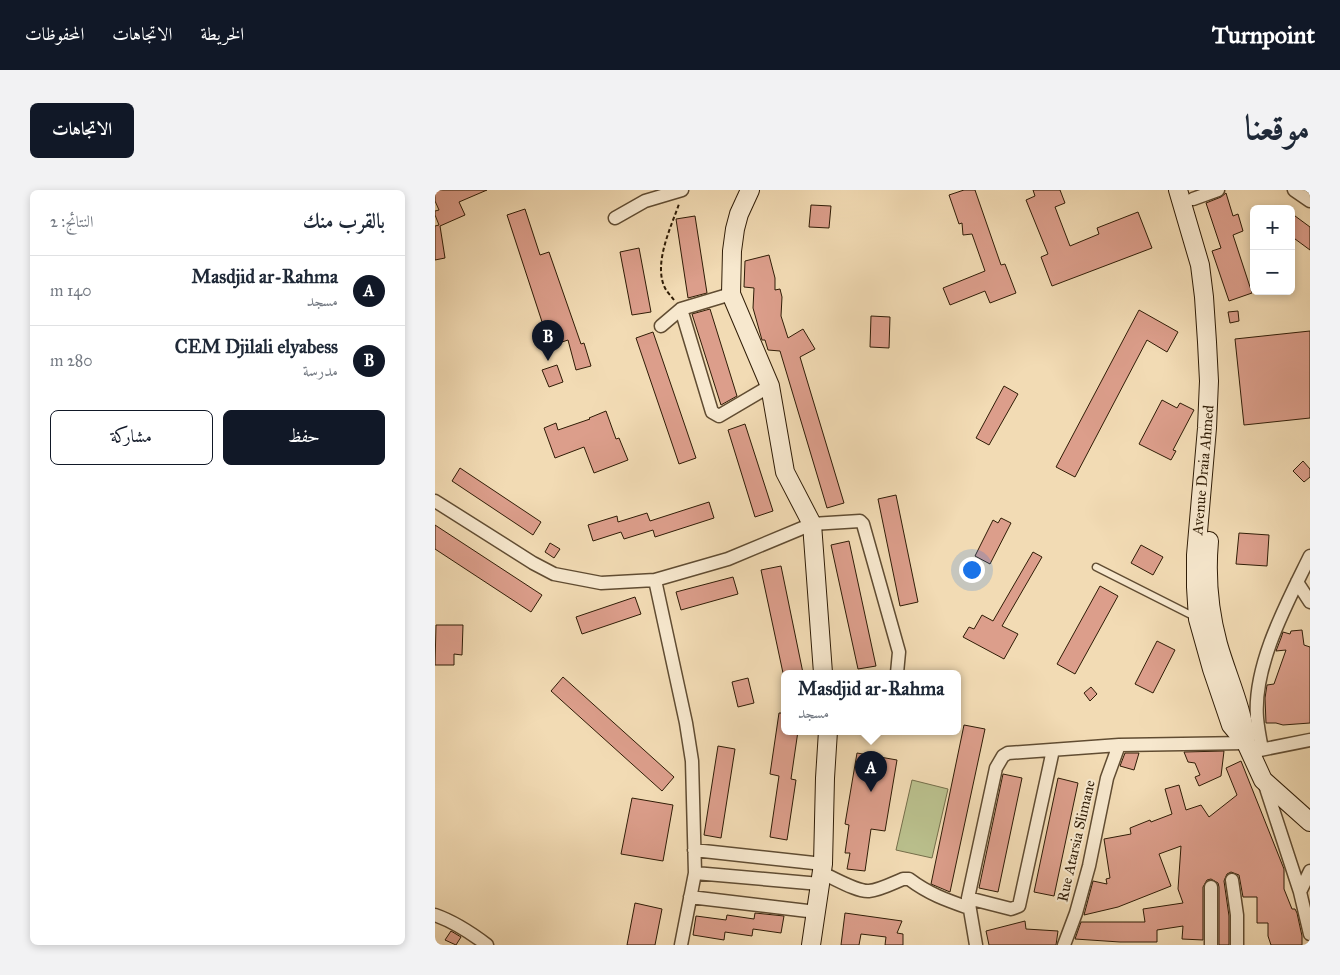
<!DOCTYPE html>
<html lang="ar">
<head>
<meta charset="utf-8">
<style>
  :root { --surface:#fff; --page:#f2f2f3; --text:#1f2937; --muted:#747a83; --line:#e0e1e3; --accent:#111827 }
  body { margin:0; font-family:"IM FELL Great Primer",Amiri,serif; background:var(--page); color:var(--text); direction:rtl }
  .controls { position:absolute; right:15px; top:15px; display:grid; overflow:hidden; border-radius:8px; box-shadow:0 2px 8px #0003 }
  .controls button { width:45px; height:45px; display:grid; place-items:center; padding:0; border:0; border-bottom:1px solid var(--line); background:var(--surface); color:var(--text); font:25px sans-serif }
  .you { position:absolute; left:536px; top:379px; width:18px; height:18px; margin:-12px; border:4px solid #fff; border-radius:50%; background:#1a73e8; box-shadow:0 0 0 8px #1a73e833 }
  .badge { display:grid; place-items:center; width:32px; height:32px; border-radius:50%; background:var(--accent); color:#fff; font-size:16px; font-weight:700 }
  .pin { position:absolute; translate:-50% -41px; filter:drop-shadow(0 1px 2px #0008) }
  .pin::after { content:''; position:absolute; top:26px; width:18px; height:15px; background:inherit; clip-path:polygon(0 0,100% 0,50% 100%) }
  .popup { position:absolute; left:346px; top:480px; width:180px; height:65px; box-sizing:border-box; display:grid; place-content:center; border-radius:8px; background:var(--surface); filter:drop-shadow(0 1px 4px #0005); font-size:16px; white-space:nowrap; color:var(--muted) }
  .popup b { font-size:19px; color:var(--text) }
  .popup::after { content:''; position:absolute; left:50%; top:100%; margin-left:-10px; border:10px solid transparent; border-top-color:var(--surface) }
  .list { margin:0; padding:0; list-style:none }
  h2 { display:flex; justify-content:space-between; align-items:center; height:65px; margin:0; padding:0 20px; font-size:21px }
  h2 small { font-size:16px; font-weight:400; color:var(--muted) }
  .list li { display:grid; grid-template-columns:32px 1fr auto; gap:15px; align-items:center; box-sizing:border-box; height:70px; padding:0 20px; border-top:1px solid var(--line) }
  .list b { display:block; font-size:19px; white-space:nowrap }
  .list p { margin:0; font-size:16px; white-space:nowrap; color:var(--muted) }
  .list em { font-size:16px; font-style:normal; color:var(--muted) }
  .actions { display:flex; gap:10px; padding:15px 20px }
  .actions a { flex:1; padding:11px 0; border:1px solid var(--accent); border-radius:8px; text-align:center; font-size:18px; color:var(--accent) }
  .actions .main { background:var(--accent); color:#fff }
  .map { position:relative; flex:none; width:875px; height:755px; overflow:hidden; direction:ltr; border-radius:8px }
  header { display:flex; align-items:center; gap:30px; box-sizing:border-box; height:70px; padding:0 25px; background:var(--accent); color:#fff }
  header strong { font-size:24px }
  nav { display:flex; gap:28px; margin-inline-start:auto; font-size:18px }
  .intro { display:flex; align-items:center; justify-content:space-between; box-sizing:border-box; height:120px; padding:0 30px }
  h1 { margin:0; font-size:35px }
  .button { padding:12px 22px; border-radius:8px; background:var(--accent); color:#fff; font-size:18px; font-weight:700 }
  main { display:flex; gap:30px; padding:0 30px }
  aside { flex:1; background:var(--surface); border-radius:8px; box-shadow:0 2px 8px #0003 }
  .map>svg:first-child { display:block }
</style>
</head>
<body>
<header>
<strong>Turnpoint</strong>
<nav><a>الخريطة</a><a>الاتجاهات</a><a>المحفوظات</a></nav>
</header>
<div class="intro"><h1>موقعنا</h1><a class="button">الاتجاهات</a></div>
<main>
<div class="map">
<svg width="875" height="755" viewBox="0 0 875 755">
  <rect width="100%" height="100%" fill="#f2dbb4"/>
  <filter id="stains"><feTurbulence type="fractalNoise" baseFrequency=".004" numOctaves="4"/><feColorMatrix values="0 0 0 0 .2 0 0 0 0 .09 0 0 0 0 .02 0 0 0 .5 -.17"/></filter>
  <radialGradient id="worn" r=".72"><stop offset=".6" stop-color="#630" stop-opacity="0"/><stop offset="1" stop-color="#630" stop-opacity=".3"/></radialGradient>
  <path fill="#bac08d" stroke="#746e4a" d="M477 590 513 599 497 668 461 660Z"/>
  <path fill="#dc9e8b" stroke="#2f1c06" d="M0 0H52L24 12 30 25 5 36 10 68 0 70V36L4 35 0 25V21L4 20 0 11Z
    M529 0H540L566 75 570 74 581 103 555 113 550 101 515 115 508 98 550 81 537 44 528 45 527 33 524 34 514 5Z
    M598 0H625L630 13 620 17 635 56 664 44 662 38 703 22 717 58 617 96 606 67 613 64 591 10 600 6Z
    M791 3 798 26 803 24 808 41 798 45 817 103 794 111 777 61 786 58 771 13 786 7Z
    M376 15 396 16 394 38 374 37Z
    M90 19 105 65 114 62 146 154 149 153 156 176 141 180 133 150 127 152 124 143 112 147 72 25Z
    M856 23 875 37V60L856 46Z
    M260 26 272 103 253 108 241 29Z
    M204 58 216 122 197 125 185 62Z
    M334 65 340 88V100L345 99 347 107 346 126 353 148 368 139 380 159 365 167 409 313 392 318 345 161 333 160 330 150H327L318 118 319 98 309 97 310 71Z
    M275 119 302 206 286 215 257 124Z
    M704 120 743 142 732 162 712 150 640 287 621 277Z
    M803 121 804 131 795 133 793 122Z
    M436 126 455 127 454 158 435 157Z
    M875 141V228L809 235 800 149Z
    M218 142 261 268 244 274 201 148Z
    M122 175 128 192 114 197 107 180Z
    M569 196 583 204 554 255 541 248Z
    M727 210 742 218 745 213 759 220 738 260 741 261 736 270 704 254Z
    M171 221 181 249 184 248 193 270 159 283 149 257 120 268 109 238 121 233 123 240 155 229 154 228Z
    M310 234 338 321 320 327 293 240Z
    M868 271 875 279V287L869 292 858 281Z
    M25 278 106 332 98 345 17 291Z
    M461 305 483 412 465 416 443 309Z
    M274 312 279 328 220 347 218 340 189 349 186 342 158 351 153 335 182 326 183 332 212 323 215 331Z
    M566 328 576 333 555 374 540 366 558 330 563 333Z
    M0 335 107 405 96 422 0 359Z
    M804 343 834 345 832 376 801 374Z
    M414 351 441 476 423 479 396 355Z
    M115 353 125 359 119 368 110 362Z
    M706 355 728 367 718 385 696 373Z
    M598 362 607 367 567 436 583 444 569 469 528 447 534 437 539 439 547 425 558 431Z
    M346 376 368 483H348L326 380Z
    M298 387 303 404 246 420 241 402Z
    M665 396 683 406 640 484 622 474Z
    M200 407 206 424 147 444 141 427Z
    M1 435H28L27 465 19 464V475H0Z
    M867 440 869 455 875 457V533L848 535 841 533H831L830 508 832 495 839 494 851 460 841 461 846 448 848 442 855 444 856 441Z
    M722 451 740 460 718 503 700 494Z
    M128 487 239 587 227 601 116 501Z
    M313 488 319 513 303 517 297 492Z
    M656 497 662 504 655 511 649 503Z
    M344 523H350V541H363L356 589 361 590 352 650 335 647 344 586 335 584Z
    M529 535 550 539 515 702 496 694Z
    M283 556 300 559 286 648 269 645Z
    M789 561 786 586 764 596 760 587 765 585 760 573 753 572 749 562Z
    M422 563 462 570 450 641 436 639 430 681 412 679 415 663H410L414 635 410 634Z
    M690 563H704L699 580 685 576Z
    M806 571 849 679V699L857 719H860L862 723 867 746V755H836L833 746V733H822V707H808L804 685 796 682 792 684 789 691 794 726V755H784V697L783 693 776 689 772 690 768 697V750L747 749 748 736 722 740V752H685L640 749 646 732H710L708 719 748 713 743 699 746 656 724 664 736 696 683 717 649 725 658 691 672 694 671 689 675 688 669 649 696 644 695 638 715 630 716 632 737 624 730 599 744 595 751 620 766 615 774 627 802 605 791 578Z
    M568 584 587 588 563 702 544 698Z
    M623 588 643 593 619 706 599 702Z
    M197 608 238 615 228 671 186 664Z
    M200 713 227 719 220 755H192Z
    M320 723 349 726 346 743 318 739 317 746 290 742 289 750 258 745 261 726 291 730 292 725 319 729Z
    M410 723 467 731 462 743 468 744V755H450L451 747 426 744 424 755H406Z
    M590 731 591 739 623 741 621 755H554L551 741Z
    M16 741 26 747 21 755 10 750Z"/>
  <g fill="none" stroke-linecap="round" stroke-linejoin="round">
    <g stroke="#604c32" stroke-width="9">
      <path id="lane" d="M661 377 760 427"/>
    </g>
    <g stroke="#604c32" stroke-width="15">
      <path id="street" d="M859 0 875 11
        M758 9 783 0
        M180 28 210 11 247 0
        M246 119 277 222 284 226 335 196
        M226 136 246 119 296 104
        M0 311 98 373 119 384 166 393 220 390 293 369 377 334 425 331 428 334 464 462 462 483
        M220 390 251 533 257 571 260 683 385 694
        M862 392 875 412
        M827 559C825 549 823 539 822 528 818 475 852 413 875 366
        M820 561 875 550
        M829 592 865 702 875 744
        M259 660 388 674
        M387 683C399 688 422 702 434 701 445 700 458 693 468 689H474C494 704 511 710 534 718
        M797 690 802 725V755
        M865 702 875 681
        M255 707 381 722
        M533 708 576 719 584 716 618 560
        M0 725C20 732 35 742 52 755
        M246 755 260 683
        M541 755 533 708 561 578 568 566 573 563 684 555 811 553
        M629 755 641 723 654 676 672 588 684 555
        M776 755V697"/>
    </g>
    <g stroke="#2f1c06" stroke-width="20">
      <path id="secondary" d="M315 0 304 24 300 39 297 61 296 104 335 196 350 282 377 334 388 483
        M743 0 765 75 769 107 772 152 774 191 772 238 761 365V397L763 429 777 479 796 535 811 553 828 590 875 632
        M774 351C771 385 774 421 783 454 792 486 808 519 811 553
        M376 755 388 674 390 588 393 541"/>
    </g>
    <path stroke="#2f1c06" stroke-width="2" stroke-dasharray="4 2.5" stroke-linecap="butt" d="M239 110C236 106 232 102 230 98 218 74 236 37 244 14"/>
    <use href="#lane" stroke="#f7e8ce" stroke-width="6"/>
    <use href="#street" stroke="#f7e8ce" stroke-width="12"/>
    <use href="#secondary" stroke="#f7e8ce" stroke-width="18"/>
  </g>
  <g text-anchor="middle" stroke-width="4" stroke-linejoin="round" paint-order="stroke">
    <g font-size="15" fill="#2f1c06" stroke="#f7e8ce">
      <text transform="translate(768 280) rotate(-85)" y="5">Avenue Draia Ahmed</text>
      <text transform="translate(641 651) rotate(-77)" y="5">Rue Atarsia Slimane</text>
    </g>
  </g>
  <rect width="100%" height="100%" filter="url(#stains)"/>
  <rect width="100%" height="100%" fill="url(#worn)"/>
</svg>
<div class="controls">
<button>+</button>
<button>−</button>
</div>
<div class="you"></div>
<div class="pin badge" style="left:436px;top:602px">A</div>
<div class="popup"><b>Masdjid ar-Rahma</b>مسجد</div>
<div class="pin badge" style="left:113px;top:171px">B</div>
</div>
<aside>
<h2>بالقرب منك<small>النتائج: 2</small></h2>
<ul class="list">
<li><span class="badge">A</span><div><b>Masdjid ar-Rahma</b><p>مسجد</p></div><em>140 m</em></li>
<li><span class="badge">B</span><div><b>CEM Djilali elyabess</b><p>مدرسة</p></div><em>280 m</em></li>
</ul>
<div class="actions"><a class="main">حفظ</a><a>مشاركة</a></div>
</aside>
</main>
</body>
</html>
